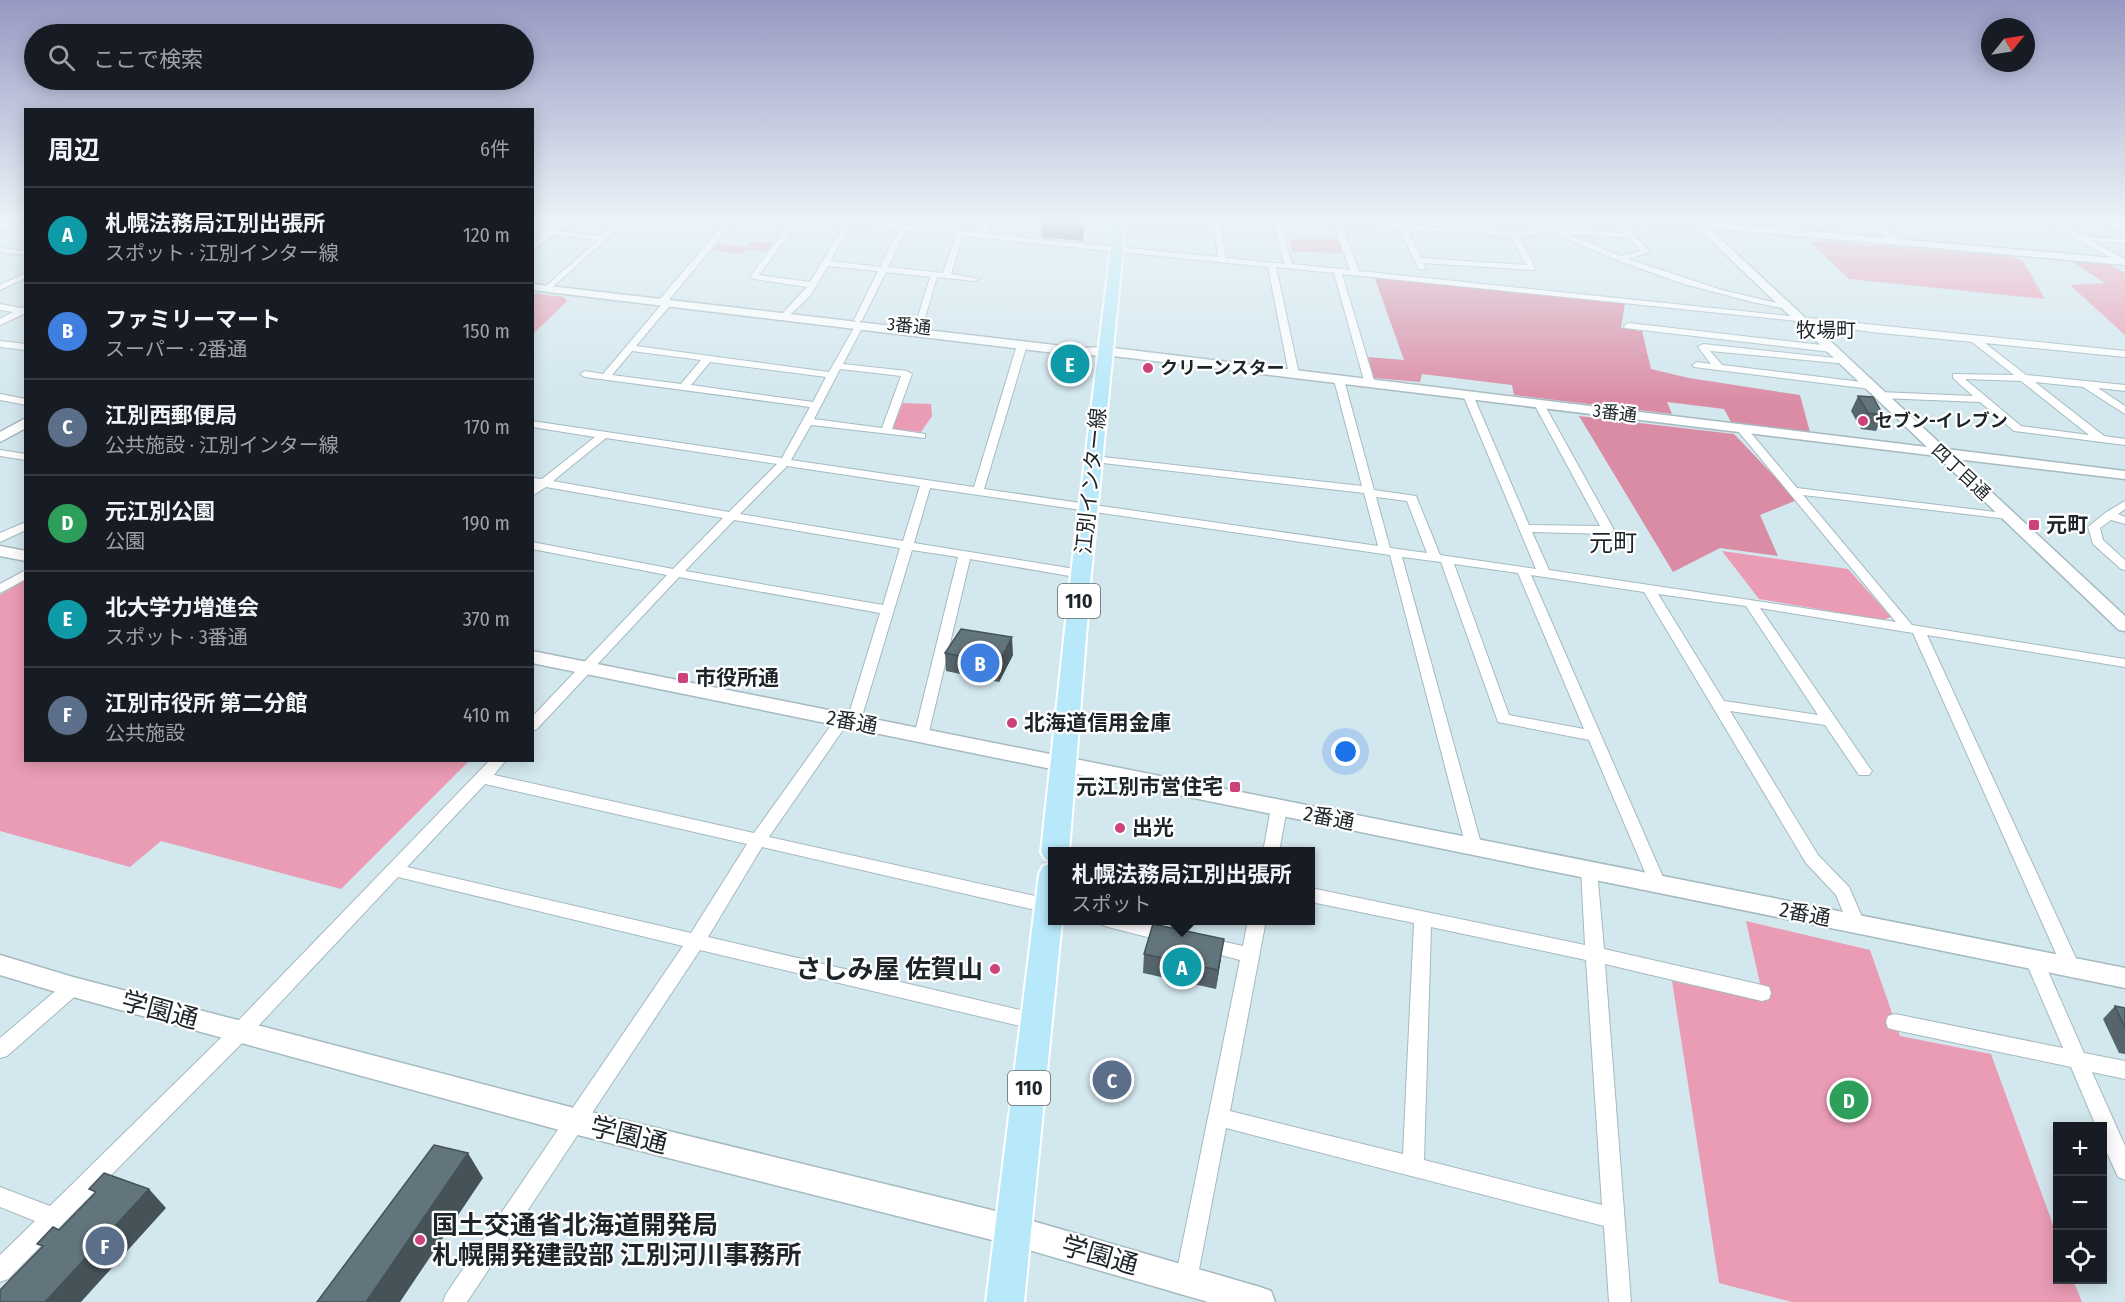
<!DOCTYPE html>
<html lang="ja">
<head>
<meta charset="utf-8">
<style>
  :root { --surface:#171b24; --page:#242831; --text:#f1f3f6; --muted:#9ea1a6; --line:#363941; --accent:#d93025 }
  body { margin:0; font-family:"Fira Sans Condensed","Noto Sans JP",sans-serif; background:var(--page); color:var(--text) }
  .controls { position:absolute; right:18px; bottom:18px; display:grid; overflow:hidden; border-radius:0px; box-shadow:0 3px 15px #0003 }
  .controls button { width:54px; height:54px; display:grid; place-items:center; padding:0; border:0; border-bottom:2px solid var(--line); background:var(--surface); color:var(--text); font:30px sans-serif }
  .compass { position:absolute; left:1981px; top:18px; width:54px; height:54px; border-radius:50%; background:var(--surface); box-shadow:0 3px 15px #0003; rotate:60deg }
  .you { position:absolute; left:1346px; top:752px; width:21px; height:21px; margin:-15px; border:4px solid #fff; border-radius:50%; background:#1a73e8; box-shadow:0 0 0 9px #1a73e833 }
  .badge { display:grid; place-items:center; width:39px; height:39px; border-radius:50%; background:var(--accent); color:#fff; font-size:20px; font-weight:700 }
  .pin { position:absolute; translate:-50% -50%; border:3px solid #fff; box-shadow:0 2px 6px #0006 }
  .popup { position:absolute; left:1048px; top:847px; width:267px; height:78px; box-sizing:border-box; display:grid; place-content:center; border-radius:0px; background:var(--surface); filter:drop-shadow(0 2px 4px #0005); font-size:20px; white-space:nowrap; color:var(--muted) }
  .popup b { font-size:22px; color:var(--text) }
  .popup::after { content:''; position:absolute; left:50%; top:100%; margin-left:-12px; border:12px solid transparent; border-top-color:var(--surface) }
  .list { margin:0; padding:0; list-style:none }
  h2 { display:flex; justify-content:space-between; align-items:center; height:78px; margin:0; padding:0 24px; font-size:26px }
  h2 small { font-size:20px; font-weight:400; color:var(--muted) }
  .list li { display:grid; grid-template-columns:39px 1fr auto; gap:18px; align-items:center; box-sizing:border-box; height:96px; padding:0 24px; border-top:2px solid var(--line) }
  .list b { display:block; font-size:22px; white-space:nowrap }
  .list p { margin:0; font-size:20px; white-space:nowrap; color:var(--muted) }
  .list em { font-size:20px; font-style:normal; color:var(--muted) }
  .icon { flex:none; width:33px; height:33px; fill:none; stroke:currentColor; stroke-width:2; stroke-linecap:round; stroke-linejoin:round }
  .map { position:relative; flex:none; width:2125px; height:1302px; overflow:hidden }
  .search { position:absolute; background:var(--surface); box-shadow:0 3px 15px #0003; left:24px; top:24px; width:510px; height:66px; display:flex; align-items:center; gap:15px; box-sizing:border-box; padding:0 21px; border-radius:33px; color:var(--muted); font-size:22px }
  .panel { position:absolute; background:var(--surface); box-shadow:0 3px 15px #0003; left:24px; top:108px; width:510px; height:654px; border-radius:0px }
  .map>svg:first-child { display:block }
</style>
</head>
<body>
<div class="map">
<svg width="2125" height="1302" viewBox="0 0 2125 1302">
  <rect width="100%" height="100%" fill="#d3e7ef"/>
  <path fill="#ea9cb4" d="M1290 239H1337L1344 253 1292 252Z
    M751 241 773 243 768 251 747 250 739 254 712 250 718 244 746 247Z
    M1822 241 2008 256 2022 260 2045 299 1849 279 1811 243Z
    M2073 262 2109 264 2125 273V335L2070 285 2105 283Z
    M533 293 564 297 567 301 533 334Z
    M903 403 931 404 932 416 921 432 894 429 893 427Z
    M1722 551 1848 569 1891 617 1883 620 1759 599Z
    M25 580 26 760 469 761 341 889 161 841 130 867 0 831V595Z
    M1746 921 1870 950 1900 1036 1991 1054 2057 1236 2058 1280H2073L2082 1302H1792L1719 1283 1672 981 1764 1001Z"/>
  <path fill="#db8ca5" d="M1374 276 1625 303 1621 328 1642 331 1651 369 1689 378 1800 395 1810 432 1731 422 1724 409 1667 402 1672 414 1514 395 1512 385 1422 374 1420 382 1373 378 1368 357 1404 360Z
    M1579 416 1734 434 1797 500 1760 515 1778 556 1720 548 1673 572Z"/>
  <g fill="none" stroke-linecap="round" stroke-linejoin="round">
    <g stroke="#a5b9c0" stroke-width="2">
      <path id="minor" d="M564 219H572L558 231 602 236 621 219H629L548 291 544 289 545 287 598 240 553 235 532 251V245L545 234 532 233V229L550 231Z
        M728 219H736L668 301 672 303 636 346 829 372 855 326 859 323 863 326 843 364 907 371 912 374 892 429 925 434V438L811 425 791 460 974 487 1017 345 1022 342 1027 345 984 489 1378 546 1364 493 1094 462 1089 459 1094 456 1362 486 1334 380 1339 377 1344 380 1374 490 1416 496 1440 555 1536 569 1463 395 1468 392 1473 395 1529 525 1600 526 1534 404 1539 401 1544 404 1614 530 1608 534 1532 532 1549 570 1896 622 1738 431V427H1746L1797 488 2012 514 2014 516 2012 518 2008 519 1803 495 1912 625 2125 659V667L1927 635 2080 967 2077 972 2071 974 2065 972 2062 967 1913 633 1760 608 1869 767 1872 771 1869 775H1859L1825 725 1730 711 1818 855 1849 887 1865 924 1862 929 1856 931 1850 929 1836 895 1806 863 1644 592 1531 575 1666 884 1664 889 1658 891 1652 889 1650 884 1589 740 1498 722 1441 562 1402 557 1482 847 1480 851 1474 853 1468 851 1466 847 1390 555 930 488 914 543 1081 570 1087 574 1081 578 970 559 928 736 926 740H916L914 736 958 557 912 550 860 723 853 728 847 724 769 837 1053 900V914L762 847 708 937 1037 1014 1044 1016 1046 1022 1044 1028 1037 1030 700 950 467 1302H443L446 1294 683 946 398 877 247 1038 8 1279 0 1282V1255L35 1221 0 1207V1187L50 1206 233 1026 490 760H506L494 775 754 833 837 717 842 715 848 717 880 613 679 577 537 729 532 731V717L667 575 532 549V542L673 569 723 518 546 487 532 496V487L535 485 532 484V478L542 479 595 437 532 427V421L782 458 810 407 585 377 580 374 585 371 603 374 662 304H659V300ZM632 351 701 360 681 384 612 375ZM710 362 826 377 813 402 691 385ZM840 369 901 376 882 428 814 419ZM606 438 777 464 729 512 553 481ZM787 466 920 486 903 541 740 514ZM1376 497 1407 501 1427 553 1390 548ZM734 520 900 548 883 605 685 571ZM1454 564 1518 573 1584 729 1509 715ZM1658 594 1746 606 1818 715 1724 701ZM485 784 747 844 691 933 407 867Z
        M793 219H800L759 275 810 282 845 224 821 221 818 219H840L980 233 985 219H991L987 234 1218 257 1213 225 1116 223 1112 221 1116 219 1213 221V219H1219L1226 258 1284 264 1272 219H1279L1292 264 1350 270 1333 223 1317 221 1314 219 1397 224 1395 221 1399 219 1404 224C1451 229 1498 234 1545 230L1523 219H1532L1556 229 1624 233 1611 219H1619L1650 252 1628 259 1722 290 1790 306 1786 309 1752 302 1684 284 1619 261 1553 233 1519 236 1535 268 1534 270 1423 263 1426 268 1422 270 1418 268 1399 228 1341 223 1359 271 2125 351V357L1985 343 2026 375 2125 385V391L2098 388 2125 406V414L2083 387 2035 382 2104 436 2125 439V445L2014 431 1980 402 1880 398 1875 395 1880 392 1973 396 1953 378V374L2014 375 1972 342 1871 332 1798 321 1342 274 1375 384 1370 387 1365 384 1334 273 1276 267 1299 374 1294 377 1289 374 1268 267 963 236 951 274 979 279 975 281 937 277 920 335 913 333 930 277 886 272 862 320 858 323 854 320 878 271 828 266 810 296 784 320 780 317 781 315 807 287 754 279 750 277ZM852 224 899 229 880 267 830 261ZM1407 229 1511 236 1526 265 1421 258ZM906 230 956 235 943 273 888 267ZM1568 234 1629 238 1641 251 1621 256ZM1965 379 2021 381 2089 435 2021 426Z
        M1861 219H1869L1901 241 1894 243Z
        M2043 219H2052L2084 237 2125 239V243L2092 241 2125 259V263H2120Z
        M2098 219H2107L2125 228V233Z
        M12 221 19 223 0 231V226Z
        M0 248 26 251V255L0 252Z
        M26 273V278L0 290V285Z
        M0 304 21 308 26 307V313L0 325V319L13 312 0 310Z
        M1628 323 1831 346 1836 349 1831 352 1625 328 1624 326Z
        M0 341 26 344V350L0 347Z
        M1703 344 1845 359 1848 360V364L1710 351 1722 365 1870 383 1875 386 1870 389 1694 367 1692 365 1697 362 1711 364 1698 347Z
        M0 394 26 399V405L0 400Z
        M0 450 26 454V460L0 456Z
        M2125 501V509L2118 514 2125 517V524L2111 520 2100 528 2103 540 2125 560V570L2121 569 2093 544 2088 527 2105 513Z
        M26 522V530L0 542V533Z
        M26 570V579L0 593V584Z
        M1279 802 1285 804 1287 808 1279 852H1263L1271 808 1273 804Z
        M1589 864 1595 866 1597 870 1604 949 1762 985 1769 987 1771 993 1769 999 1762 1001 1605 964 1631 1302H1609L1604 1226 1226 1128 1197 1280 1194 1288 1186 1291 1178 1288 1175 1280 1240 960 1201 950 1198 945 1201 940 1207 938 1243 946 1248 920H1266L1230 1111 1403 1154 1414 923 1311 902V888L1585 945 1581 870 1583 866ZM1431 927 1586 960 1602 1205 1424 1160Z
        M1100 920H1138L1173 930 1176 935 1173 940 1167 942 1108 927 1102 925Z
        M2034 953 2040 955 2043 960 2084 1053 2125 1061V1079L2092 1072 2125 1146V1180L2118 1177 2102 1142V1126H2096L2071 1067 1895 1030 1888 1028 1886 1022 1888 1016 1895 1014 2063 1048 2025 960 2028 955Z
        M73 979 80 982 82 987 80 992 7 1056 0 1058V1038L66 982Z"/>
    </g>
    <g stroke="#a5b9c0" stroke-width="3">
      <path id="tertiary" d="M0 219 26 221V227L0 224Z
        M1633 219 1690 221 1689 219H1699L1703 222 2125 259V265L1709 228 1946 449 2125 471V479L1956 459 2125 616V631L2119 630 1937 456 1105 355 1080 356 532 290V284L1080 348 1105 347 1927 447 1697 227 1638 222Z
        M26 418V428L0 442V432Z
        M0 546 26 551V561L0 556Z
        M532 651 2125 968V988L532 663Z
        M0 955 73 977 574 1108 1012 1215 1260 1287 1271 1291 1275 1302H1208L1012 1245 574 1134 73 997 0 975Z"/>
    </g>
    <g stroke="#fff" stroke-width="4">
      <path id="primary" d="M1110 219H1122L1123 248 1091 574 1069 852H1053V862L1045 859 1041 852 1071 574 1111 248Z
        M1053 863V920H1062L1024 1302H986L1039 874 1043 866Z"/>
    </g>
    <use href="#minor" fill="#fff" fill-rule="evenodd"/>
    <use href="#tertiary" fill="#fff" fill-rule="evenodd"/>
    <use href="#primary" fill="#b7e9fa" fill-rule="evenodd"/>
  </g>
  <path fill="#55656b" d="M1043 219H1085L1083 241 1042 237 1041 224Z
    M1858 396 1883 415 1876 431 1861 429 1851 411Z
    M945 653 1013 655 999 682 946 671Z
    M1144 954 1221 958 1216 989 1143 973Z
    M2115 1006 2125 1008V1054L2119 1053 2103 1019Z"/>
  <path fill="#455257" d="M1012 637 1013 655 999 682 998 664Z
    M1224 939 1221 958 1216 989 1218 970Z
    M468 1153 483 1178 400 1302H366Z
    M149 1189 166 1208 81 1302H45Z"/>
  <path fill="#63757c" stroke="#455257" stroke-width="1.5" d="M1043 219H1084V228L1041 224Z
    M1858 396 1873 397 1883 415 1868 413Z
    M961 629 1012 637 998 664 945 653Z
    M1153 924 1224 939 1218 970 1144 954Z
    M2115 1006 2125 1008V1028Z
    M434 1145 468 1153 366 1302H317Z
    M104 1173 149 1189 45 1302H0V1290L43 1246 37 1244 53 1227 59 1230 96 1192 89 1189Z"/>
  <linearGradient id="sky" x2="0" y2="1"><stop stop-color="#9699c2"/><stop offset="0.55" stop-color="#ebf4f8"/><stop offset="1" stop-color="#ebf4f8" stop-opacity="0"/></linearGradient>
  <rect width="2125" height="401" fill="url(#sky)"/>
  <g fill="#cc427a" stroke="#fff" stroke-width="2">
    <circle cx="1148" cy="368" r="6"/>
    <circle cx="1863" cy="421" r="6"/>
    <rect x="2028" y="519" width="12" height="12" rx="3"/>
    <rect x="677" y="672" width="12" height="12" rx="3"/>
    <circle cx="1012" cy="723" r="6"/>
    <rect x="1229" y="781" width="12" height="12" rx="3"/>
    <circle cx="1120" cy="828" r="6"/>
    <circle cx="995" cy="969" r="6"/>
    <circle cx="420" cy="1240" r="6"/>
  </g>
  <g text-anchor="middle" stroke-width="4.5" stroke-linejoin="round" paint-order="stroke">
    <g font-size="18" fill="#1d2528" stroke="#fff">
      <text transform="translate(909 326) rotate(6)" y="6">3番通</text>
      <text transform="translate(1615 413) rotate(7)" y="6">3番通</text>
      <text transform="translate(1961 472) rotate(43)" y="6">四丁目通</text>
    </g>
    <g font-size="18" font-weight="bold" fill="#1d2528" stroke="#fff" text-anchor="start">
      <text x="1160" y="374">クリーンスター</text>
      <text x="1875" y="427">セブン-イレブン</text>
    </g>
    <g font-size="20" fill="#1d2528" stroke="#fff">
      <text x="1826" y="337">牧場町</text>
    </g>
    <g fill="#fff" stroke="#616668" stroke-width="1.5">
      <rect x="1058" y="584" width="42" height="34" rx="4.5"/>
      <rect x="1008" y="1071" width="42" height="34" rx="4.5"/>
    </g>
    <g font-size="20" font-weight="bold" fill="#1d2528">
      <text x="1079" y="608">110</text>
      <text x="1029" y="1095">110</text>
    </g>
    <g font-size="21" fill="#1d2528" stroke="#fff">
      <text transform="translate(1091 481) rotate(-84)" y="7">江別インター線</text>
      <text transform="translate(852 722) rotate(11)" y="7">2番通</text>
      <text transform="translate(1329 818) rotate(11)" y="7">2番通</text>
      <text transform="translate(1805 914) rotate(11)" y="7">2番通</text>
    </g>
    <g font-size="21" font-weight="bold" fill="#1d2528" stroke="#fff" text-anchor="start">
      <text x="2046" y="532">元町</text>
      <text x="695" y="685">市役所通</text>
      <text x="1024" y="730">北海道信用金庫</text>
      <text x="1223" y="794" text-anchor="end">元江別市営住宅</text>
      <text x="1132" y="835">出光</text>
    </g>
    <g font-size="24" fill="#1d2528" stroke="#fff">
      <text x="1613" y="551">元町</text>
    </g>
    <g font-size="26" font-weight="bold" fill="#1d2528" stroke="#fff" text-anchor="end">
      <text x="983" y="978">さしみ屋 佐賀山</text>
      <text x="432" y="1234" text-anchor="start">国土交通省北海道開発局<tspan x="432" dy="30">札幌開発建設部 江別河川事務所</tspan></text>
    </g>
    <g font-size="26" fill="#1d2528" stroke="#fff">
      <text transform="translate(160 1010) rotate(15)" y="9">学園通</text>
      <text transform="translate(629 1135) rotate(14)" y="9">学園通</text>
      <text transform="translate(1100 1255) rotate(16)" y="9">学園通</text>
    </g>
  </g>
</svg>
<div class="controls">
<button>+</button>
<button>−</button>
<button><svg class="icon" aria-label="locate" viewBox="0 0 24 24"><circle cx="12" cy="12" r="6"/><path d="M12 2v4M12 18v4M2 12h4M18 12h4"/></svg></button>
</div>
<svg class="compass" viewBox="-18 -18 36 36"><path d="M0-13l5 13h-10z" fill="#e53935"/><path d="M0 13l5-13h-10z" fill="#9ea1a6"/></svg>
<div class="you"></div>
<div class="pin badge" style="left:1182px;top:967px;background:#0f9aa8">A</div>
<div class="popup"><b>札幌法務局江別出張所</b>スポット</div>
<div class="pin badge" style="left:980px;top:663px;background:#3f7fe0">B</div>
<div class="pin badge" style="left:1112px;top:1080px;background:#5c6f8a">C</div>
<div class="pin badge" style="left:1849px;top:1100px;background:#2e9e5b">D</div>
<div class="pin badge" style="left:1070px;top:364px;background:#0f9aa8">E</div>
<div class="pin badge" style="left:105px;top:1246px;background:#5c6f8a">F</div>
<div class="search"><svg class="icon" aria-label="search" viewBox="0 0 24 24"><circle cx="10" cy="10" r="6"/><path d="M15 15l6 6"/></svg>ここで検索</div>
<section class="panel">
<h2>周辺<small>6件</small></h2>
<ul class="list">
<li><span class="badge" style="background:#0f9aa8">A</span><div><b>札幌法務局江別出張所</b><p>スポット · 江別インター線</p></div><em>120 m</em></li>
<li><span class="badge" style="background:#3f7fe0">B</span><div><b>ファミリーマート</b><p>スーパー · 2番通</p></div><em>150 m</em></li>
<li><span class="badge" style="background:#5c6f8a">C</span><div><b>江別西郵便局</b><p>公共施設 · 江別インター線</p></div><em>170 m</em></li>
<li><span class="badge" style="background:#2e9e5b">D</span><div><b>元江別公園</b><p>公園</p></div><em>190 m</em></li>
<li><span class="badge" style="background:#0f9aa8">E</span><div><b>北大学力増進会</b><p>スポット · 3番通</p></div><em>370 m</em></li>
<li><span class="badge" style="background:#5c6f8a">F</span><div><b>江別市役所 第二分館</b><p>公共施設</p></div><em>410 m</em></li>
</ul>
</section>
</div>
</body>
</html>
